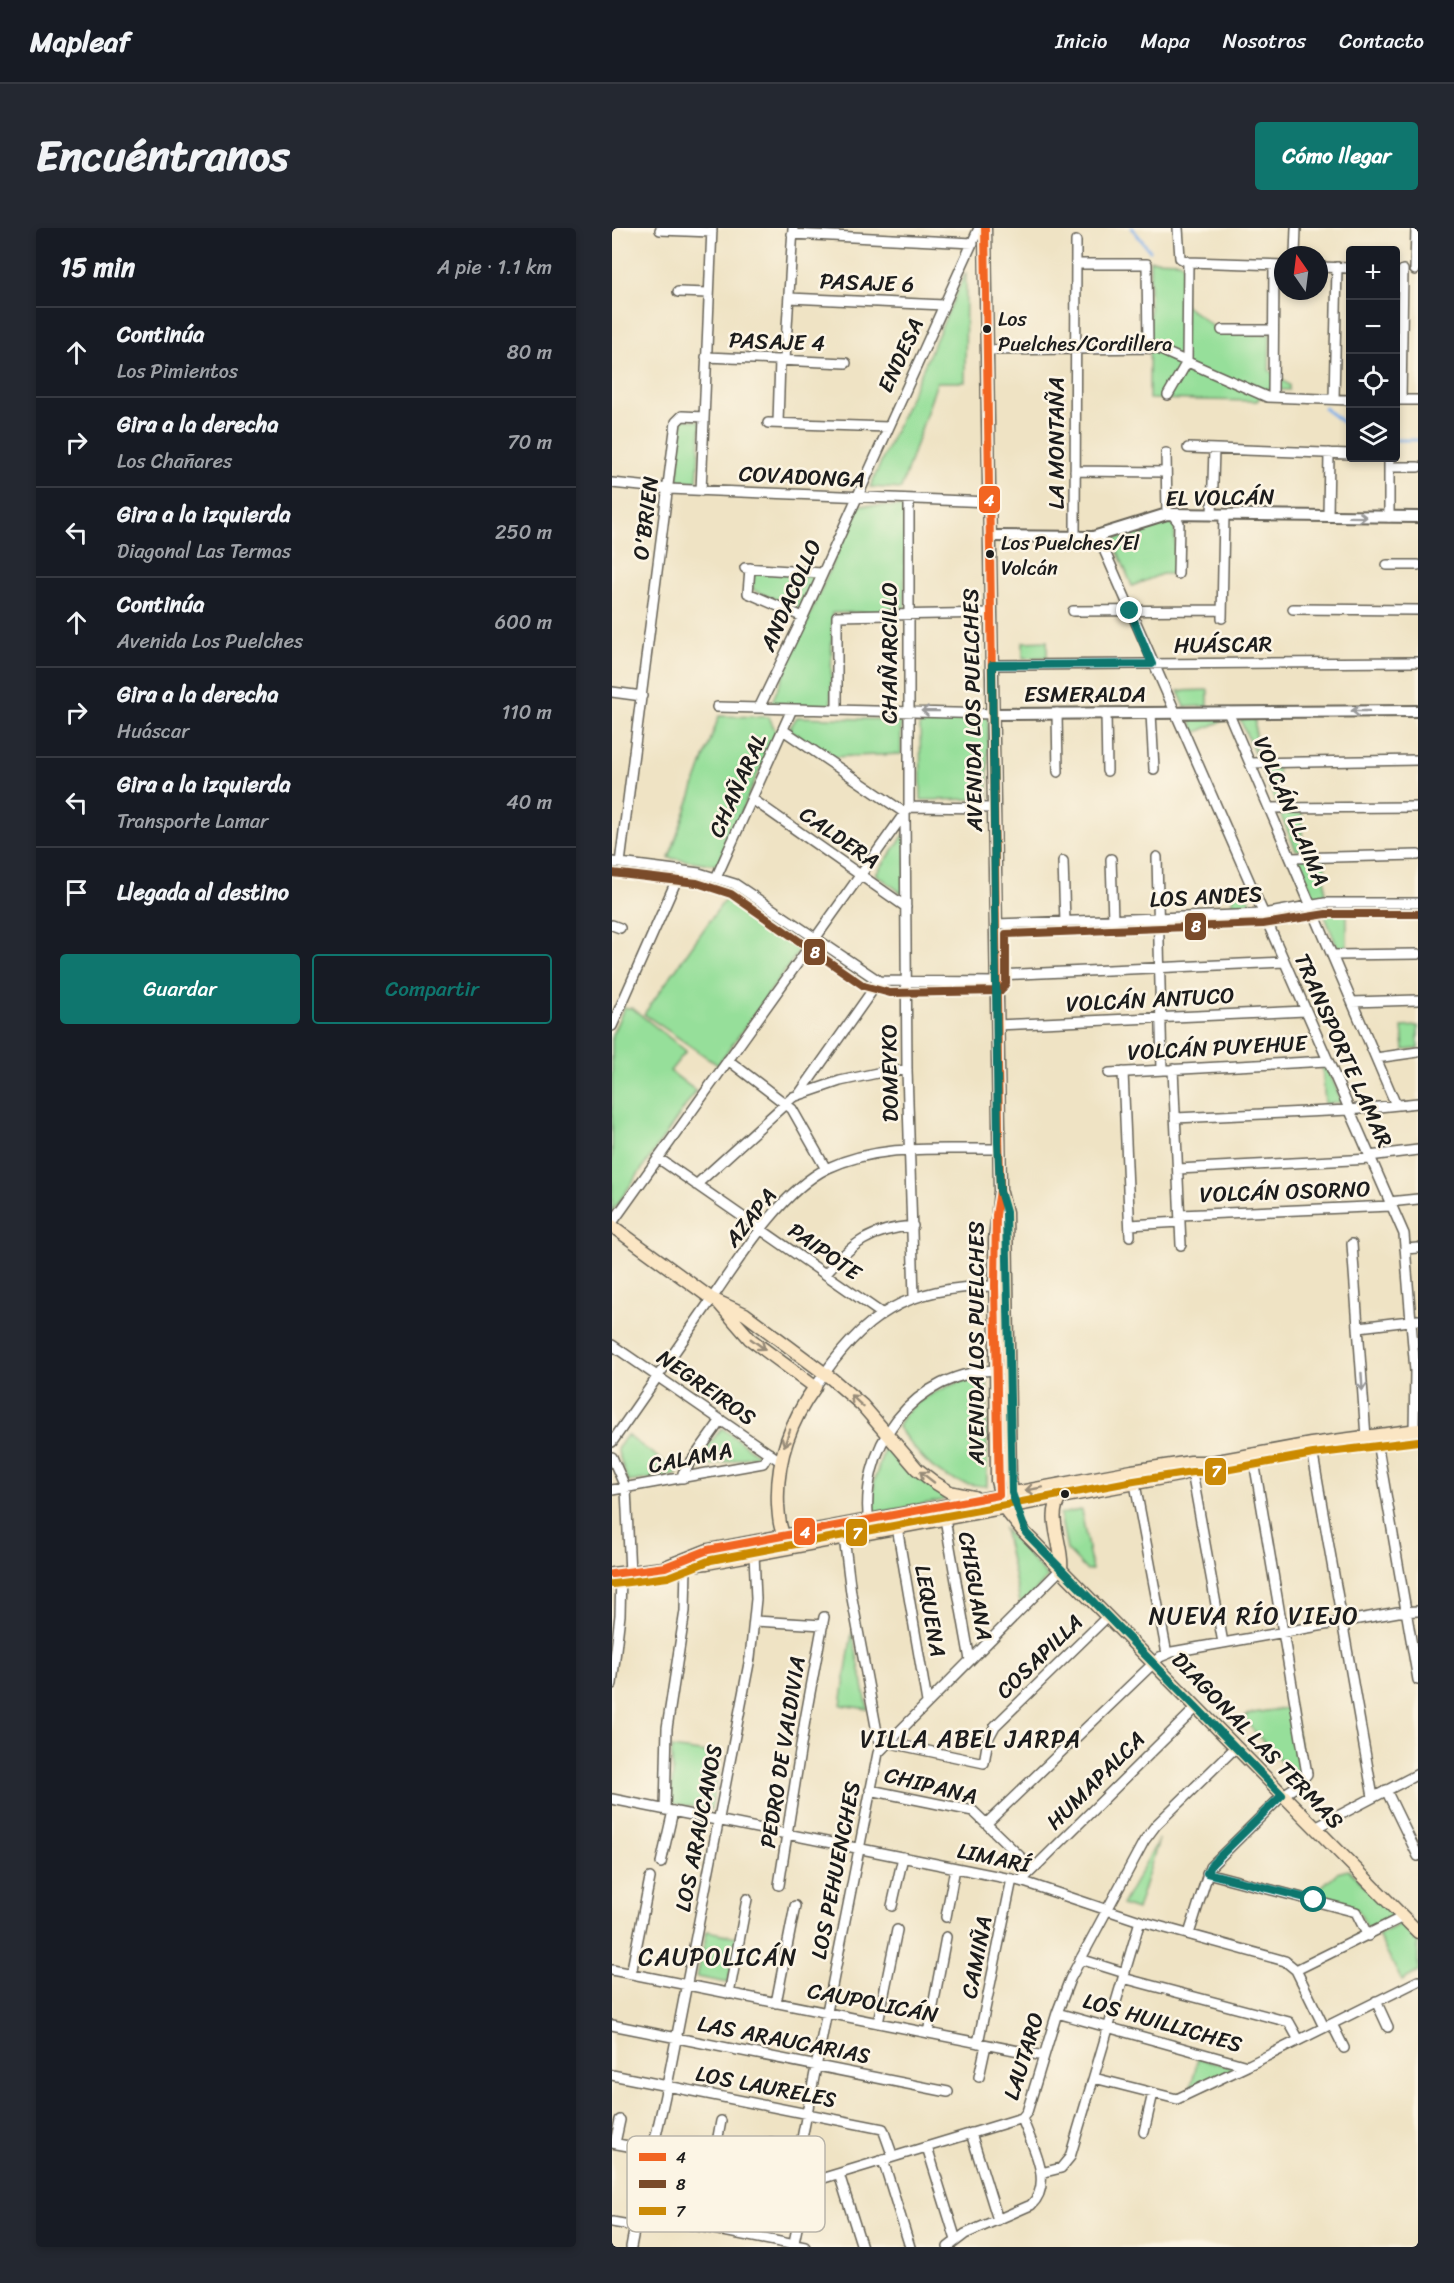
<!DOCTYPE html>
<html lang="es">
<head>
<meta charset="utf-8">
<style>
  :root { --surface:#171b24; --page:#242831; --text:#f1f3f6; --muted:#9ea1a6; --line:#363941; --accent:#0f766e }
  body { margin:0; font-family:Sriracha,sans-serif; background:var(--page); color:var(--text) }
  .controls { position:absolute; right:18px; top:18px; display:grid; overflow:hidden; border-radius:6px; box-shadow:0 3px 9px #0003 }
  .controls button { width:54px; height:54px; display:grid; place-items:center; padding:0; border:0; border-bottom:2px solid var(--line); background:var(--surface); color:var(--text); font:30px sans-serif }
  .compass { position:absolute; left:662px; top:18px; width:54px; height:54px; border-radius:50%; background:var(--surface); box-shadow:0 3px 9px #0003; rotate:346deg }
  .stop { position:absolute; width:18px; height:18px; margin:-14px; border:4px solid #0f766e; border-radius:50%; background:#fff }
  .stop.end { background:#0f766e; border-color:#fff; box-shadow:0 2px 6px #0008 }
  .list { margin:0; padding:0; list-style:none }
  h2 { display:flex; justify-content:space-between; align-items:center; height:78px; margin:0; padding:0 24px; font-size:26px }
  h2 small { font-size:20px; font-weight:400; color:var(--muted) }
  .list li { display:grid; grid-template-columns:39px 1fr auto; gap:18px; align-items:center; box-sizing:border-box; height:90px; padding:0 24px; border-top:2px solid var(--line) }
  .list b { display:block; font-size:22px; white-space:nowrap }
  .list p { margin:0; font-size:20px; white-space:nowrap; color:var(--muted) }
  .list em { font-size:20px; font-style:normal; color:var(--muted) }
  .actions { display:flex; gap:12px; padding:18px 24px }
  .actions a { flex:1; padding:14px 0; border:2px solid var(--accent); border-radius:6px; text-align:center; font-size:21px; color:var(--accent) }
  .actions .main { background:var(--accent); color:#fff }
  .icon { flex:none; width:33px; height:33px; fill:none; stroke:currentColor; stroke-width:2; stroke-linecap:round; stroke-linejoin:round }
  .map { position:relative; flex:none; width:806px; height:2019px; overflow:hidden; border-radius:6px }
  header { display:flex; align-items:center; gap:36px; box-sizing:border-box; height:84px; padding:0 30px; background:var(--surface); border-bottom:2px solid var(--line) }
  header strong { font-size:28px }
  nav { display:flex; gap:33px; margin-inline-start:auto; font-size:21px }
  .intro { display:flex; align-items:center; justify-content:space-between; box-sizing:border-box; height:144px; padding:0 36px }
  h1 { margin:0; font-size:42px }
  .button { padding:15px 27px; border-radius:6px; background:var(--accent); color:#fff; font-size:21px; font-weight:700 }
  main { display:flex; gap:36px; padding:0 36px }
  aside { flex:1; background:var(--surface); border-radius:6px; box-shadow:0 3px 9px #0003 }
  .map>svg:first-child { display:block }
</style>
</head>
<body>
<header>
<strong>Mapleaf</strong>
<nav><a>Inicio</a><a>Mapa</a><a>Nosotros</a><a>Contacto</a></nav>
</header>
<div class="intro"><h1>Encuéntranos</h1><a class="button">Cómo llegar</a></div>
<main>
<aside>
<h2>15 min<small>A pie · 1.1 km</small></h2>
<ul class="list">
<li><svg class="icon" aria-label="ahead" viewBox="0 0 24 24"><path d="M12 20V5M6 11l6-6 6 6"/></svg><div><b>Continúa</b><p>Los Pimientos</p></div><em>80 m</em></li>
<li><svg class="icon" aria-label="right" viewBox="0 0 24 24"><path d="M7 20v-9h11M14 6l5 5-5 5"/></svg><div><b>Gira a la derecha</b><p>Los Chañares</p></div><em>70 m</em></li>
<li><svg class="icon" aria-label="left" viewBox="0 0 24 24"><path d="M17 20v-9H6M10 6l-5 5 5 5"/></svg><div><b>Gira a la izquierda</b><p>Diagonal Las Termas</p></div><em>250 m</em></li>
<li><svg class="icon" aria-label="ahead" viewBox="0 0 24 24"><path d="M12 20V5M6 11l6-6 6 6"/></svg><div><b>Continúa</b><p>Avenida Los Puelches</p></div><em>600 m</em></li>
<li><svg class="icon" aria-label="right" viewBox="0 0 24 24"><path d="M7 20v-9h11M14 6l5 5-5 5"/></svg><div><b>Gira a la derecha</b><p>Huáscar</p></div><em>110 m</em></li>
<li><svg class="icon" aria-label="left" viewBox="0 0 24 24"><path d="M17 20v-9H6M10 6l-5 5 5 5"/></svg><div><b>Gira a la izquierda</b><p>Transporte Lamar</p></div><em>40 m</em></li>
<li><svg class="icon" aria-label="arrive" viewBox="0 0 24 24"><path d="M6 21V4h12l-3 4 3 4H6"/></svg><div><b>Llegada al destino</b></div></li>
</ul>
<div class="actions"><a class="main">Guardar</a><a>Compartir</a></div>
</aside>
<div class="map">
<svg width="806" height="2019" viewBox="0 0 806 2019">
  <rect width="100%" height="100%" fill="#fcf5e5"/>
  <filter id="ink" filterUnits="userSpaceOnUse"><feTurbulence type="fractalNoise" baseFrequency=".0167" numOctaves="2"/><feDisplacementMap in="SourceGraphic" scale="12" xChannelSelector="R" yChannelSelector="G"/><feConvolveMatrix kernelMatrix="1 2 1 2 8 2 1 2 1" color-interpolation-filters="sRGB"/></filter>
  <filter id="wash" filterUnits="userSpaceOnUse"><feTurbulence type="fractalNoise" baseFrequency=".008" numOctaves="4" result="noise"/><feDisplacementMap in="SourceGraphic" scale="24" xChannelSelector="R" yChannelSelector="G"/><feGaussianBlur stdDeviation="1.35" result="paint"/><feColorMatrix in="noise" values="0 0 0 0 0 0 0 0 0 0 0 0 0 0 0 0 0 1.4 0 .05"/><feComposite in="paint" operator="in"/></filter>
  <g filter="url(#wash)">
    <rect width="100%" height="100%" fill="#efe3c4"/>
    <path fill="#96df9a" stroke="#597e5b" stroke-width="1.5" d="M538 32 567 33 572 38V76L609 105 658 106 657 142 677 157V162L654 161 645 173 537 171Z
      M354 44 353 154H325L289 261 258 259Z
      M70 191 89 193 85 254 66 253Z
      M246 277 293 279V383L220 385 219 478 159 476Z
      M554 293H563V346H550L520 358 501 312Z
      M142 343 203 348 187 381 141 362Z
      M435 413V429L411 430V414Z
      M596 462V478L573 479 566 463Z
      M107 488 157 489 164 504 106 637 57 630Z
      M376 488V571L309 572 308 489Z
      M185 489 287 492 289 495V526L219 529 177 501Z
      M582 490H617L583 505 579 493Z
      M628 491H643V527Z
      M666 535V575H664L647 536Z
      M690 585V622H684L668 586Z
      M294 604 295 669 264 646Z
      M684 629H713V674L705 675Z
      M621 661H633L640 678H621Z
      M116 667 190 719 106 837 32 786Z
      M711 683H735V721H726Z
      M12 780H20L74 823 58 843 84 863 0 984V807Z
      M806 798V821L792 822 790 799Z
      M710 837H714L730 874 713 876Z
      M375 1148V1258C330 1257 311 1234 286 1199 293 1172 349 1150 375 1148Z
      M110 1200 146 1227 76 1242Z
      M15 1207 66 1244 64 1247 16 1254 5 1221Z
      M273 1218 284 1224 314 1256 335 1267 331 1272 266 1285 261 1282 262 1254Z
      M469 1282 480 1342 475 1343 455 1322 448 1286Z
      M392 1301 436 1349 409 1379Z
      M240 1403 256 1481 229 1477Z
      M681 1479 692 1545 686 1552 632 1492 635 1486Z
      M59 1520 109 1527 99 1582 58 1575 61 1545Z
      M547 1611 525 1682 510 1677Z
      M736 1642 742 1647 781 1689 757 1703 746 1682 699 1668 725 1645Z
      M788 1696 806 1714V1744L790 1753 766 1707Z
      M95 1703 125 1709 116 1755 85 1749Z
      M586 1830 626 1841 579 1859Z"/>
    <g fill="none" stroke-linecap="round" stroke-linejoin="round">
      <path stroke="#7eafe9" stroke-width="3" d="M520 0 538 23
        M712 180 738 200
        M784 212H806"/>
    </g>
  </g>
  <g filter="url(#ink)">
    <g fill="none" stroke-linecap="round" stroke-linejoin="round">
      <g stroke="#666257" stroke-width="12">
        <path id="minor" d="M48 2 100 4
          M180 6 361 15
          M683 27 684 0
          M576 34 671 37
          M464 36H535L536 120
          M707 39 738 40
          M803 42 804 0
          M66 64 97 65
          M177 70 332 77
          M610 102H661
          M375 122 544 120 655 169 738 172
          M94 129 234 135
          M173 132 181 0
          M556 167 575 134 576 34 568 30 566 0
          M661 169 662 37
          M722 171 725 39
          M786 172H806
          M789 172 791 42
          M156 195 276 199
          M166 195 168 132
          M576 220 738 226
          M554 225 555 286
          M777 239H806
          M463 243 554 244
          M0 255 57 261 378 274
          M89 263 100 0
          M297 272V579
          M561 287 567 295 566 346
          M600 287 602 221
          M716 288 717 225
          M777 289V231
          M486 308 792 1006 803 1143 802 1203
          M463 309 464 13
          M775 337H806
          M133 340 210 345
          M138 340 136 365 191 389
          M681 381 806 382
          M461 383 610 382
          M610 390 612 287
          M380 437 806 434
          M0 464 30 468
          M105 479 381 486
          M147 480 191 389 367 0
          M225 482V388L380 385
          M616 484 784 877
          M445 485 446 544
          M494 485 495 543
          M539 485 542 541
          M171 502 293 585 295 842 302 1069
          M638 535 806 532
          M140 571 294 679
          M297 579 382 580
          M657 580 806 579
          M545 629 550 842
          M679 630 806 627
          M499 631 501 692
          M451 633 453 694
          M0 634 87 645 123 656 267 753 384 754
          M8 635 64 194 70 188 92 189
          M104 650 180 481
          M383 696 651 686 713 675H806
          M0 697 8 700
          M720 727 806 726
          M384 747 672 734
          M740 774 806 772
          M385 797 693 783
          M0 798 69 642
          M764 830 806 824
          M116 832 180 881 214 941
          M561 841 569 1017
          M511 844 518 1008
          M497 845 715 833
          M188 865 267 753
          M563 890 737 882 806 875
          M757 928 806 922
          M46 930 269 1085
          M566 941 759 931
          M84 957 181 869 228 853 270 844 295 842
          M777 974 806 971
          M568 987 779 978
          M0 995 297 579
          M518 997 568 994
          M740 1016 754 1209
          M793 1021 806 1020
          M213 1046C240 1016 258 1001 301 998
          M747 1099 806 1092
          M0 1117 168 1233
          M203 1159C252 1086 293 1059 383 1058
          M764 1208 806 1452
          M0 1214C31 1169 63 1124 94 1079 124 1036 168 963 216 940 270 915 330 922 387 921
          M699 1216 761 1569
          M0 1229 14 1261 18 1345
          M580 1244 611 1415
          M71 1250V1245L109 1192
          M523 1256 555 1426
          M0 1262 151 1235 157 1225
          M333 1291 358 1432
          M285 1299 315 1474
          M258 1304C243 1220 301 1142 389 1142
          M232 1309 239 1365 268 1520
          M143 1393 211 1397
          M0 1456 8 1387 9 1346
          M274 1514 372 1535 376 1511 383 1498 496 1388
          M258 1562 361 1583 421 1641
          M774 1562 806 1628
          M0 1571 409 1653 528 1693 673 1733 684 1742 712 1799
          M53 1582 55 1500 73 1383 74 1338
          M375 1595 548 1429 560 1424 786 1384 806 1383
          M703 1600 806 1546
          M49 1635 61 1583
          M595 1645 744 1684 756 1708
          M409 1653 585 1479
          M167 1657 193 1492 212 1389
          M280 1678 291 1629
          M334 1689 343 1640
          M577 1706 598 1639 671 1567 685 1558 695 1546 641 1227
          M468 1731 513 1745
          M0 1742 432 1828
          M684 1742 791 1689
          M19 1746 38 1650
          M511 1750 677 1794 687 1812
          M117 1766 135 1671
          M764 1773 776 1799
          M164 1775 183 1678
          M445 1785 635 1838 806 1753
          M266 1795 285 1702
          M720 1796 732 1820
          M0 1797 336 1864
          M316 1805 334 1709
          M366 1815 400 1651
          M0 1847 271 1901 281 1929
          M367 1849 374 1817
          M482 1850 565 1871 635 1838
          M532 1904 541 1865
          M359 1905 386 1992
          M0 1915 202 1953 410 1890 415 1884 445 1785 458 1751 532 1613 544 1597 624 1519
          M3 1915 8 1892
          M315 1919 344 2012
          M271 1932 298 2019
          M101 1935 109 1893
          M154 1945 159 1914
          M429 1945 449 1940 458 1929 528 1693
          M227 1946 250 2019
          M182 1951 266 1525 449 1341
          M25 1986 193 2019
          M0 1994 23 1998
          M19 2019C29 1964 44 1912 55 1858L138 1430 144 1371 142 1326
          M181 2019 195 1953
          M336 2019 353 2006 419 1977C443 1955 419 1916 410 1890"/>
      </g>
      <g stroke="#666257" stroke-width="14">
        <path id="tertiary" d="M379 308 481 309 555 286 806 289
          M381 486 806 483"/>
      </g>
      <g stroke="#666257" stroke-width="15">
        <path id="secondary" d="M373 0 388 963 383 1011 385 1253 392 1280 411 1303 806 1704
          M389 965 394 984 398 1251 401 1270
          M0 998 100 1071 133 1086 220 1151 250 1177 305 1241 322 1254 338 1264 362 1269
          M106 1074 138 1111 203 1159C177 1195 164 1233 166 1277 167 1289 167 1303 176 1313
          M53 1339 96 1322 520 1243 579 1234H600L699 1216 806 1202
          M449 1341C452 1318 433 1288 449 1269
          M0 1346 95 1335 567 1247 597 1236"/>
      </g>
      <use href="#minor" stroke="#fff" stroke-width="9"/>
      <use href="#tertiary" stroke="#fff" stroke-width="10"/>
      <use href="#secondary" stroke="#fbe6c4" stroke-width="12"/>
      <g stroke="#fcf5e5" stroke-width="12">
        <path id="bus-1" d="M373 0 388 963 384 987 383 1058 387 1267
          M0 1346 53 1339 96 1322 387 1267"/>
      </g>
      <g stroke="#fcf5e5" stroke-width="12">
        <path id="bus-2" d="M0 645 85 655 119 666 252 758 278 765 389 763 394 755V706L651 696 714 686H806"/>
      </g>
      <g stroke="#fcf5e5" stroke-width="12">
        <path id="bus-3" d="M1 1356 56 1349 99 1332 522 1253 580 1244H602L701 1226 806 1213"/>
      </g>
      <use href="#bus-1" stroke="#f26522" stroke-width="8"/>
      <use href="#bus-2" stroke="#7a4b2a" stroke-width="8"/>
      <use href="#bus-3" stroke="#cb8a06" stroke-width="8"/>
    </g>
    <defs><path id="oneway-shaft" d="M-6 0H5M1.5-3L5.5 0L1.5 3" fill="none" stroke-width="1.6" stroke-linecap="round" stroke-linejoin="round" transform="scale(1.5)"/></defs>
    <g stroke="#999">
      <use href="#oneway-shaft" transform="translate(746 289) rotate(1)"/>
      <use href="#oneway-shaft" transform="translate(318 483) rotate(-179)"/>
      <use href="#oneway-shaft" transform="translate(748 483) rotate(180)"/>
      <use href="#oneway-shaft" transform="translate(750 1154) rotate(86)"/>
    </g>
    <g stroke="#978b78">
      <use href="#oneway-shaft" transform="translate(146 1116) rotate(36)"/>
      <use href="#oneway-shaft" transform="translate(245 1173) rotate(-137)"/>
      <use href="#oneway-shaft" transform="translate(175 1210) rotate(110)"/>
      <use href="#oneway-shaft" transform="translate(315 1249) rotate(-142)"/>
      <use href="#oneway-shaft" transform="translate(422 1261) rotate(170)"/>
    </g>
  </g>
  <g fill="none" stroke-linecap="round" stroke-linejoin="round" filter="url(#ink)">
    <path stroke="#0f766e" stroke-width="8" d="M518 383 540 436 380 437 386 914 388 963 394 984 400 1265 414 1305 670 1567 600 1636 595 1645 702 1672"/>
  </g>
  <g fill="#1c1c1c" stroke="#fcf5e5" stroke-width="2">
    <circle cx="375" cy="101" r="5"/>
    <circle cx="378" cy="326" r="5"/>
    <circle cx="453" cy="1266" r="5"/>
  </g>
  <g text-anchor="middle" stroke-width="5" stroke-linejoin="round" paint-order="stroke">
    <g font-size="20" fill="#1c1c1c" stroke="#fcf5e5" text-anchor="start">
      <text x="386" y="98">Los<tspan x="386" dy="25">Puelches/Cordillera</tspan></text>
      <text x="389" y="322">Los Puelches/El<tspan x="389" dy="25">Volcán</tspan></text>
    </g>
    <g font-size="22" fill="#1c1c1c" stroke="#fcf5e5">
      <text transform="translate(255 54) rotate(2)" y="8">PASAJE 6</text>
      <text transform="translate(165 113) rotate(2)" y="8">PASAJE 4</text>
      <text transform="translate(288 127) rotate(-65)" y="8">ENDESA</text>
      <text transform="translate(444 215) rotate(-90)" y="8">LA MONTAÑA</text>
      <text transform="translate(190 248) rotate(3)" y="8">COVADONGA</text>
      <text transform="translate(608 269) rotate(-1)" y="8">EL VOLCÁN</text>
      <text transform="translate(33 290) rotate(-83)" y="8">O'BRIEN</text>
      <text transform="translate(178 367) rotate(-66)" y="8">ANDACOLLO</text>
      <text transform="translate(611 416) rotate(-1)" y="8">HUÁSCAR</text>
      <text transform="translate(277 425) rotate(-90)" y="8">CHAÑARCILLO</text>
      <text x="473" y="474">ESMERALDA</text>
      <text transform="translate(360 482) rotate(-91)" y="8">AVENIDA LOS PUELCHES</text>
      <text transform="translate(125 557) rotate(-66)" y="8">CHAÑARAL</text>
      <text transform="translate(680 583) rotate(67)" y="8">VOLCÁN LLAIMA</text>
      <text transform="translate(228 609) rotate(35)" y="8">CALDERA</text>
      <text transform="translate(594 668) rotate(-3)" y="8">LOS ANDES</text>
      <text transform="translate(538 771) rotate(-3)" y="8">VOLCÁN ANTUCO</text>
      <text transform="translate(605 819) rotate(-3)" y="8">VOLCÁN PUYEHUE</text>
      <text transform="translate(732 822) rotate(66)" y="8">TRANSPORTE LAMAR</text>
      <text transform="translate(277 845) rotate(-91)" y="8">DOMEYKO</text>
      <text transform="translate(673 963) rotate(-2)" y="8">VOLCÁN OSORNO</text>
      <text transform="translate(138 989) rotate(-51)" y="8">AZAPA</text>
      <text transform="translate(213 1023) rotate(35)" y="8">PAIPOTE</text>
      <text transform="translate(364 1115) rotate(-90)" y="8">AVENIDA LOS PUELCHES</text>
      <text transform="translate(95 1159) rotate(35)" y="8">NEGREIROS</text>
      <text transform="translate(78 1229) rotate(-11)" y="8">CALAMA</text>
      <text transform="translate(364 1358) rotate(80)" y="8">CHIGUANA</text>
      <text transform="translate(319 1383) rotate(80)" y="8">LEQUENA</text>
      <text transform="translate(427 1428) rotate(-44)" y="8">COSAPILLA</text>
      <text transform="translate(646 1512) rotate(46)" y="8">DIAGONAL LAS TERMAS</text>
      <text transform="translate(170 1524) rotate(-81)" y="8">PEDRO DE VALDIVIA</text>
      <text transform="translate(483 1552) rotate(-45)" y="8">HUMAPALCA</text>
      <text transform="translate(319 1557) rotate(14)" y="8">CHIPANA</text>
      <text transform="translate(86 1600) rotate(-79)" y="8">LOS ARAUCANOS</text>
      <text transform="translate(382 1629) rotate(12)" y="8">LIMARÍ</text>
      <text transform="translate(223 1642) rotate(-79)" y="8">LOS PEHUENCHES</text>
      <text transform="translate(364 1729) rotate(-79)" y="8">CAMIÑA</text>
      <text transform="translate(261 1774) rotate(11)" y="8">CAUPOLICÁN</text>
      <text transform="translate(551 1794) rotate(16)" y="8">LOS HUILLICHES</text>
      <text transform="translate(172 1811) rotate(11)" y="8">LAS ARAUCARIAS</text>
      <text transform="translate(411 1828) rotate(-73)" y="8">LAUTARO</text>
      <text transform="translate(154 1858) rotate(11)" y="8">LOS LAURELES</text>
    </g>
    <g font-size="24" letter-spacing="1.5" fill="#1c1c1c" stroke="#fcf5e5">
      <text x="642" y="1396">NUEVA RÍO VIEJO</text>
      <text x="359" y="1519">VILLA ABEL JARPA</text>
      <text x="106" y="1737">CAUPOLICÁN</text>
    </g>
  </g>
  <rect x="15" y="1908" width="198" height="96" rx="9" fill="#fcf5e5" stroke="#b9b4a9" stroke-width="1.5"/>
  <rect x="27" y="1925" width="27" height="8" fill="#f26522"/>
  <rect x="27" y="1952" width="27" height="8" fill="#7a4b2a"/>
  <rect x="27" y="1979" width="27" height="8" fill="#cb8a06"/>
  <g font-size="16" fill="#1c1c1c">
    <text x="64" y="1935">4</text>
    <text x="64" y="1962">8</text>
    <text x="64" y="1989">7</text>
  </g>
  <g stroke="#fcf5e5" stroke-width="2">
    <rect x="366" y="257" width="23" height="29" rx="6" fill="#f26522"/>
    <rect x="572" y="684" width="23" height="29" rx="6" fill="#7a4b2a"/>
    <rect x="191" y="710" width="23" height="28" rx="6" fill="#7a4b2a"/>
    <rect x="592" y="1229" width="23" height="29" rx="6" fill="#cb8a06"/>
    <rect x="181" y="1289" width="23" height="29" rx="6" fill="#f26522"/>
    <rect x="233" y="1290" width="23" height="29" rx="6" fill="#cb8a06"/>
  </g>
  <g font-size="16" text-anchor="middle" font-weight="bold" fill="#fff">
    <text x="377" y="278">4</text>
    <text x="584" y="704">8</text>
    <text x="203" y="730">8</text>
    <text x="604" y="1249">7</text>
    <text x="193" y="1310">4</text>
    <text x="245" y="1311">7</text>
  </g>
</svg>
<div class="controls">
<button>+</button>
<button>−</button>
<button><svg class="icon" aria-label="locate" viewBox="0 0 24 24"><circle cx="12" cy="12" r="6"/><path d="M12 2v4M12 18v4M2 12h4M18 12h4"/></svg></button>
<button><svg class="icon" aria-label="layers" viewBox="0 0 24 24"><path d="M12 4l9 5-9 5-9-5zM3 14l9 5 9-5"/></svg></button>
</div>
<svg class="compass" viewBox="-18 -18 36 36"><path d="M0-13l5 13h-10z" fill="#e53935"/><path d="M0 13l5-13h-10z" fill="#9ea1a6"/></svg>
<div class="stop" style="left:702px;top:1672px"></div>
<div class="stop end" style="left:518px;top:383px"></div>
</div>
</main>
</body>
</html>
